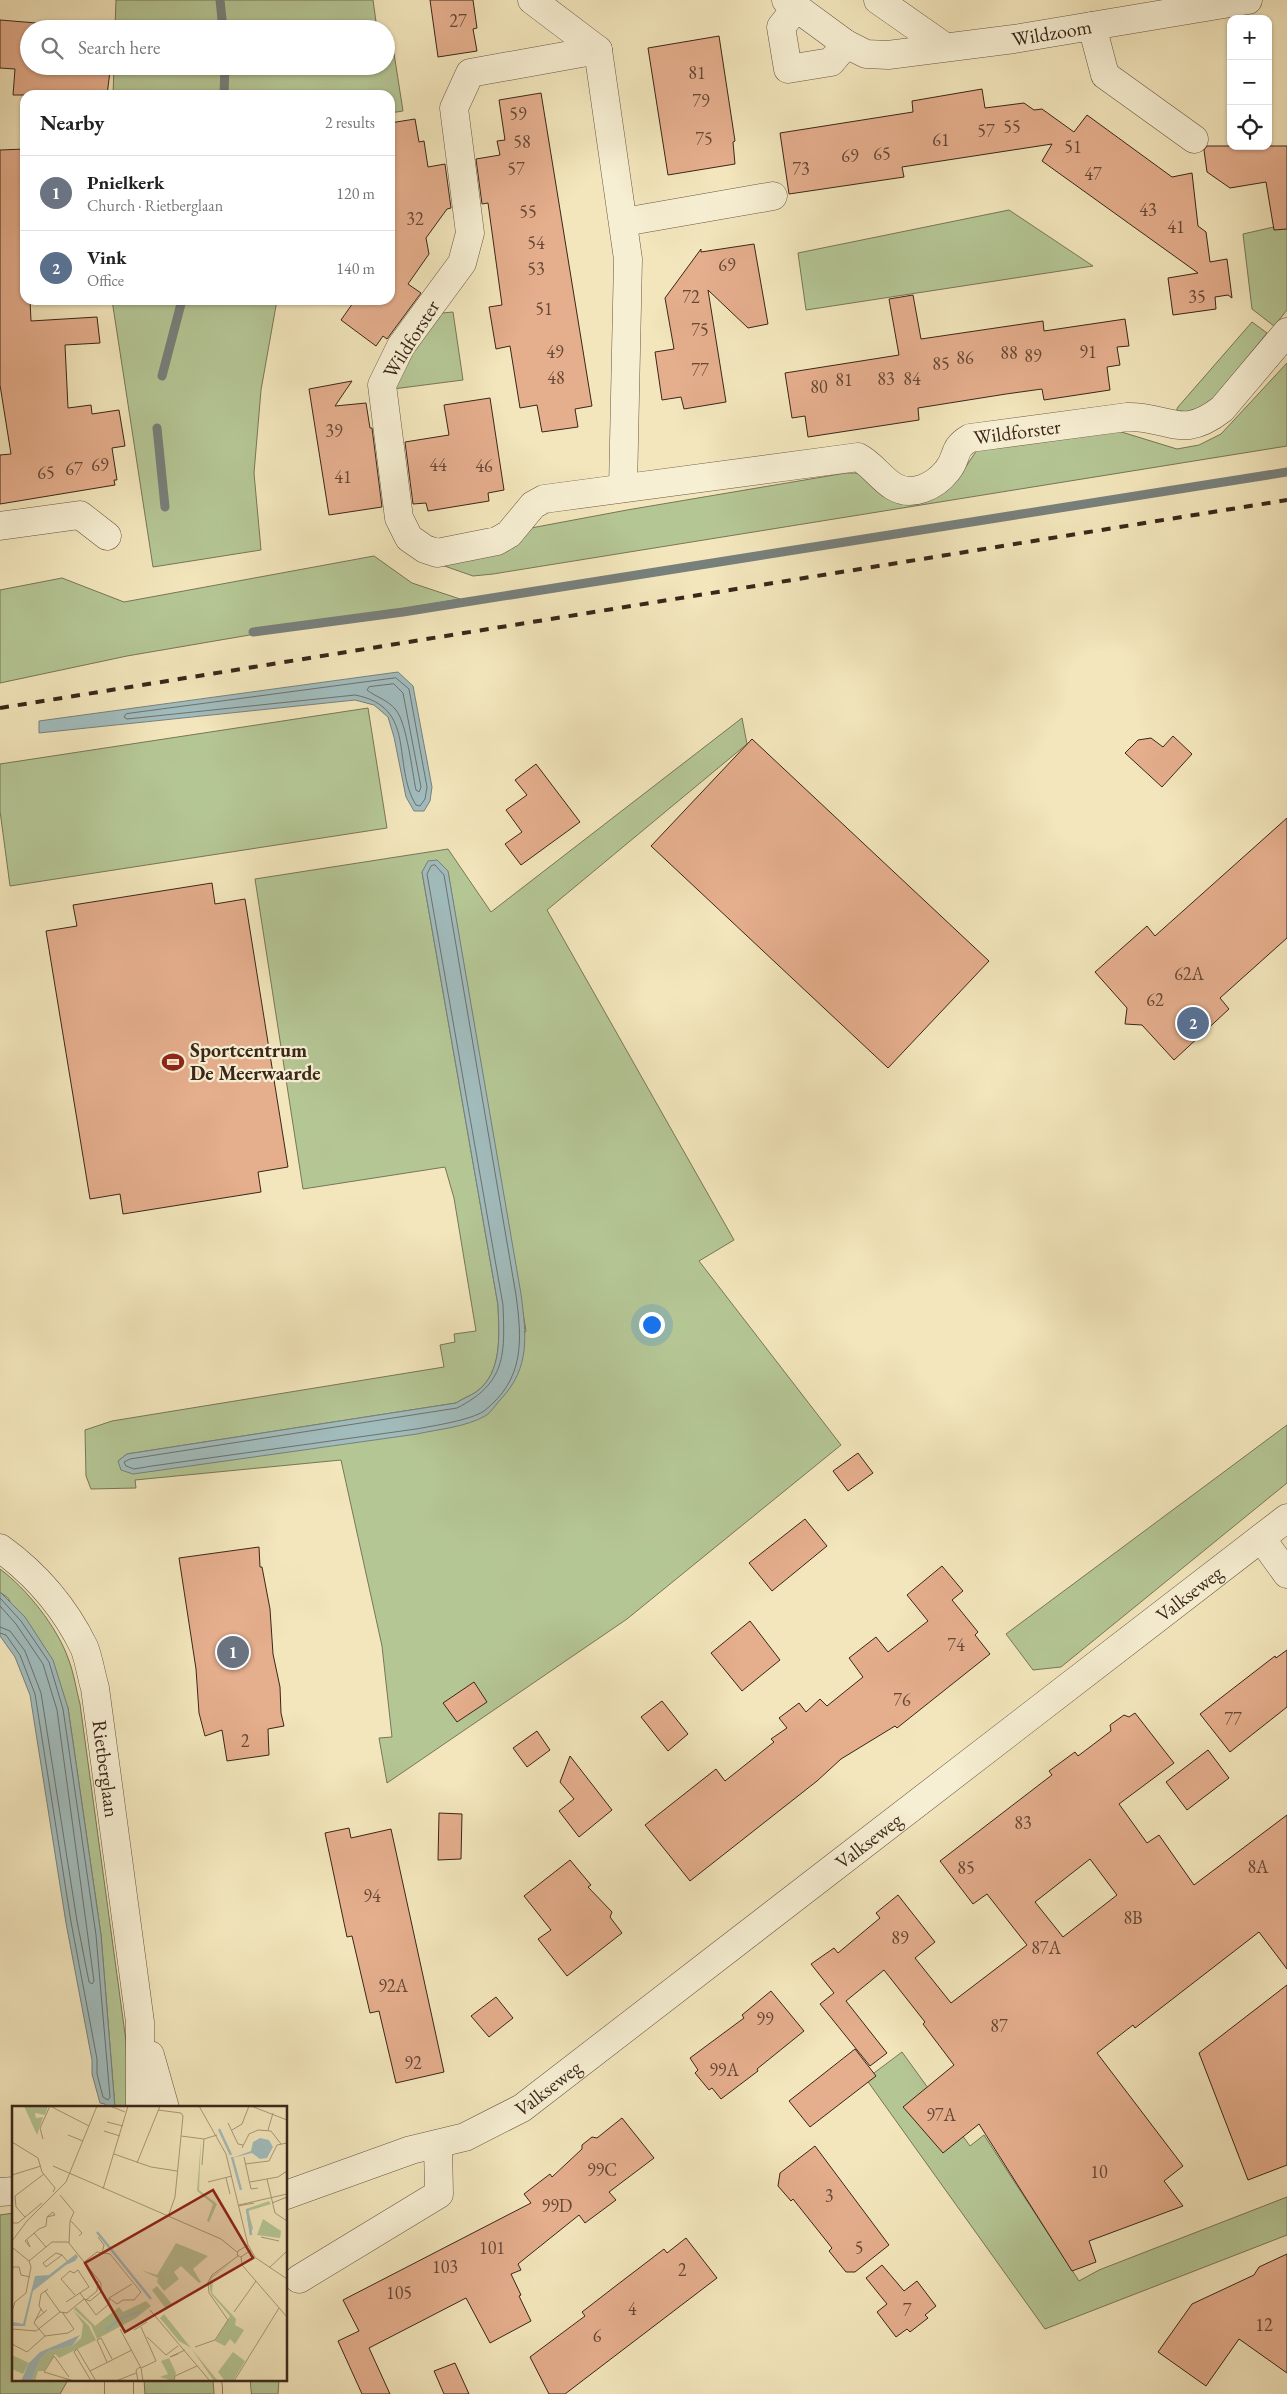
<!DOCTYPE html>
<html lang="en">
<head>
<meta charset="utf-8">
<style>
  :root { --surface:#fff; --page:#f6f6f6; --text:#222; --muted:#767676; --line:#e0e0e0; --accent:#8f2418 }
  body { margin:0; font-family:"EB Garamond",serif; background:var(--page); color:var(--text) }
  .controls { position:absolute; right:15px; top:15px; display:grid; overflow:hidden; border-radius:10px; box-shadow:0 1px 4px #0004 }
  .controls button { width:45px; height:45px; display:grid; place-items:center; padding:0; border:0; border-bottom:1px solid var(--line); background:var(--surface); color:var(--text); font:25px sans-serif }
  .you { position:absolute; left:651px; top:1324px; width:18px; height:18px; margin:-12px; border:4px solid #fff; border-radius:50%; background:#1a73e8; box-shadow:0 0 0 8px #1a73e833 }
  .badge { display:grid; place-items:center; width:32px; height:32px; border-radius:50%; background:var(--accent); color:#fff; font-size:16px; font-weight:700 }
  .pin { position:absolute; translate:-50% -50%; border:2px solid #fff; box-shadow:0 1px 5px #0006 }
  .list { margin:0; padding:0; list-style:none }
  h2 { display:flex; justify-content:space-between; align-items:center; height:65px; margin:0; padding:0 20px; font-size:21px }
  h2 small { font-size:16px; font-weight:400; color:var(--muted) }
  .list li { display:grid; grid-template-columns:32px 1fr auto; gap:15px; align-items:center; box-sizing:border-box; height:75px; padding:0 20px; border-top:1px solid var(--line) }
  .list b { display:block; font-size:19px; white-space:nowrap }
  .list p { margin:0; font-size:16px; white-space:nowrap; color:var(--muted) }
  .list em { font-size:16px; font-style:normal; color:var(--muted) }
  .icon { flex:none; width:28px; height:28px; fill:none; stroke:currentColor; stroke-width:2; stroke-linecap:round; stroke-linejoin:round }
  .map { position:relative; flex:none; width:1287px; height:2394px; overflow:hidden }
  .search { position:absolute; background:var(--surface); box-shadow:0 1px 4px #0004; left:20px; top:20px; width:375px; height:55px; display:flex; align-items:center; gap:12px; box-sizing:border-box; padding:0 18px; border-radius:28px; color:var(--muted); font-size:19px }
  .panel { position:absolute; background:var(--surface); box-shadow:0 1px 4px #0004; left:20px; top:90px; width:375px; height:215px; border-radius:15px }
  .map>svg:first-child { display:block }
</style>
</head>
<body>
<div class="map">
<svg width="1287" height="2394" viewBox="0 0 1287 2394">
  <rect width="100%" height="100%" fill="#f3e6bc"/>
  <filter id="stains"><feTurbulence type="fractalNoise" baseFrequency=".004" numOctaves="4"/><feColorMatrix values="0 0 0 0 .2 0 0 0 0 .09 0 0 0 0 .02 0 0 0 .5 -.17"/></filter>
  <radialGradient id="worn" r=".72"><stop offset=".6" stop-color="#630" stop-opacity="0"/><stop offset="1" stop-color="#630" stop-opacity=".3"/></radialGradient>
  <path fill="#b5c695" stroke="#787658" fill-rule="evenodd" d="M116 0H373L377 29H115Z
    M393 47 403 111 390 113V95H113L114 66H386V48Z
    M1009 210 1093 266 806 310 798 253Z
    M1287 224V310L1274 326 1252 309 1243 234Z
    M112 300H277L261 390 254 473 261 550 153 567Z
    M453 312 463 380 393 389 432 314Z
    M1252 322 1267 333 1209 404 1181 415 1176 411 1178 407Z
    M1287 363V446L493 574 473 576 433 562 531 528 627 510 846 473H862L939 495 955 483 977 450 1115 430 1177 449 1199 445 1221 434Z
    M374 556 412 583 460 599 127 656 0 683V590L62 578 124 602Z
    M368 708 387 828 10 886 0 811V764Z
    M742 718 747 744 547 910 734 1240 699 1261 841 1445 627 1619 387 1783 379 1738 392 1737 382 1646 341 1460 135 1480 136 1488 91 1489 86 1476 85 1430 112 1421 444 1367 440 1345 455 1342 454 1334 476 1331 454 1198 445 1167 303 1189 255 879 448 849 491 912ZM437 860 448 872 526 1331 454 1426 118 1461 127 1454 456 1403C462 1399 470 1396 476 1392 503 1373 499 1334 498 1305L422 872Z
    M1287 1425V1483L1061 1667 1033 1670 1006 1634Z
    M0 1569C27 1589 57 1627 68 1658 74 1673 76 1689 80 1704L126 2041 128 2108H115L101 1935 68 1708 8 1598 0 1592Z
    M902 2052 970 2146 984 2135 1079 2281 1099 2270 1287 2197V2235L1045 2329 866 2079Z
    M14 2213V2380H68L60 2394H0V2215Z
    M144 2380H213L214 2394H145Z
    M245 2380H279L278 2394H251Z"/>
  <path fill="#a1bcbd" stroke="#78807c" d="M398 672 413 686 432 787 430 801 424 811H414L406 797 394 737 388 717 374 705 355 700 39 733V721Z
    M437 860 448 871 521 1294C526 1334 531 1367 501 1399 496 1404 491 1413 485 1416 466 1427 439 1429 417 1434L133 1474 121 1470 118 1461 127 1454 456 1403C462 1399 470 1396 476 1392 503 1373 499 1334 498 1305L422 872 428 861Z
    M0 1592 25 1617 53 1660 68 1708 101 1935 115 2108H106L105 2104 100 2103 92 2074V2060L66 1923 30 1695 15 1657 0 1636Z"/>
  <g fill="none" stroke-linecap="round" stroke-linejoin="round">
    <path stroke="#6e716c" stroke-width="1" d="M396 678 409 689 427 787 425 799 420 806 416 805C391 764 418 707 355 695L127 719 124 717 126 714Z
      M394 684 403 693 421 787 419 792 416 790C412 771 407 724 396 710 388 700 376 697 367 690L369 687Z
      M435 865 444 875 516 1295C522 1340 525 1379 484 1411 471 1420 433 1426 416 1429L152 1466 134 1469 126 1466 124 1462 130 1459 457 1408C506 1383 505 1355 503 1305L427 874 431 866Z
      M0 1598 21 1621 49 1662 63 1709 96 1935 110 2097 108 2100 103 2097 97 2074V2059L71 1922 35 1694 20 1655 6 1635 0 1633
      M0 1606 16 1624 43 1664 57 1710 94 1981 92 1984 89 1982 77 1921 41 1693 25 1651 10 1631 0 1627"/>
    <path stroke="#78807c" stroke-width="9" d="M220 0 223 29
      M224 95 225 66
      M162 376 182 300
      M157 428 165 507
      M253 632 403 612 1287 472"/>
  </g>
  <path fill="#e5ae8d" stroke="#3a261a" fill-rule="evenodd" d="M430 0H473L477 28 473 29 477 51 438 57Z
    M0 20 97 28 29 29V66H97L96 70 110 71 107 95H13L15 69 0 68Z
    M719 36 735 141 733 142 735 164 668 175 648 48Z
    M982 89 985 108 1024 103 1034 110 1042 109 1074 132 1087 115 1172 177 1192 173 1198 226 1206 232 1210 262 1227 259 1232 298 1228 295 1215 297 1216 309 1173 315 1168 278 1198 273 1042 161 1052 144 902 167 904 177 789 194 780 133 913 112 912 101Z
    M541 93 592 406 575 409 578 427 542 432 537 405 520 408 510 346 496 349 489 307 502 305 488 203 482 204 476 159 500 155 497 141 505 140 499 100Z
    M415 119 419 142 424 141 428 167 445 164 451 208 447 209 426 238 429 254 408 284 421 293 387 339 383 336 376 346 341 320 355 300H390V123Z
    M1207 146H1287V229L1274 230 1266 182 1230 188 1207 172 1204 150Z
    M25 149V300H30L31 321 97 317 100 343 65 345 68 408 91 405 92 414 119 410 125 446 112 448 117 480H114L115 485 0 504V455L11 454 0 385V150Z
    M754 244 768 324 748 328 708 290 726 402 684 409 681 397 662 400 655 352 674 349 665 298 701 249V252Z
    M913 295 921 339 1043 321 1044 331 1125 319 1129 346 1117 347 1120 365 1107 367 1110 390 1044 400 1042 389 1006 394 918 408 919 420 808 437 805 416 792 418 785 373 899 355 889 299Z
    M352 381 335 406 366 403 370 428H372L382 507 329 515 309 389Z
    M490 398 504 490 488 493 489 501 428 511 426 503 413 504 405 442 449 435 444 405Z
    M1173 736 1192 754 1162 787 1125 753 1138 740 1151 738 1163 747Z
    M752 739 989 961 888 1068 651 846Z
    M536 764 580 822 521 865 505 844 522 832 506 810 527 795 515 780Z
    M1287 818V938L1220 998 1229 1009 1174 1060 1142 1025 1125 1024 1127 1008 1095 972 1147 926 1155 936Z
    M212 883 215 904 245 899 288 1167 258 1172 261 1192 123 1214 120 1194 90 1199 46 931 77 926 73 905Z
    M858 1453 873 1473 848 1491 833 1471Z
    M805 1519 827 1546 772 1591 749 1563Z
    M259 1547 260 1567H262L270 1609 273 1654 280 1687 281 1713 284 1726 268 1729 269 1755 227 1761 222 1730 205 1736 199 1713 196 1669 179 1558Z
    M942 1566 963 1591 952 1600 978 1632 975 1635 990 1654 897 1728 895 1726 841 1759 817 1781 690 1881 645 1825 716 1769 725 1781 774 1742 771 1739 787 1728 779 1718 799 1703 806 1712 820 1699 827 1706 863 1677 849 1658 876 1637 888 1652 928 1621 907 1595Z
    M750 1621 780 1660 742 1691 711 1653Z
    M1287 1650V1707L1230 1752 1200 1714 1275 1656 1276 1658Z
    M474 1682 487 1702 457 1722 443 1703Z
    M662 1701 688 1734 668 1751 641 1717Z
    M1135 1713 1174 1763 1119 1804 1147 1843 1159 1835 1194 1885 1287 1815V1969L1259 1932 1135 2028 1133 2025 1097 2053 1183 2166 1164 2181 1183 2206 1089 2241 1096 2262 1072 2271 979 2124 943 2153 903 2107 954 2065 923 2024 925 2022 884 1970 846 2001 887 2053 870 2066 820 2004 834 1993 811 1964 834 1948 838 1953 880 1918 876 1913 898 1895 935 1942 915 1958 951 2003 1027 1945 987 1894 973 1904 940 1861 1048 1778 1052 1775 1049 1771 1075 1752 1078 1756 1111 1731 1110 1725 1124 1715 1129 1717ZM1090 1859 1117 1895 1063 1937 1035 1902Z
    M537 1731 550 1750 527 1767 513 1748Z
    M1208 1750 1229 1778 1187 1810 1166 1782Z
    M570 1756 612 1810 579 1837 559 1811 574 1799 560 1782Z
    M439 1813 462 1814 461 1859 438 1860Z
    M349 1828 351 1838 391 1829 444 2072 396 2083 379 2011 370 2013 352 1936 347 1937 325 1833Z
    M570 1860 591 1885 588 1887 612 1912 610 1917 622 1933 567 1976 538 1939 551 1930 524 1896Z
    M1287 1985V2165L1248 2180 1199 2053Z
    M771 1991 804 2031 757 2069 758 2071 721 2099 712 2088 709 2090 695 2073 698 2070 690 2058 744 2018 742 2015Z
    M496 1997 513 2018 489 2037 471 2016Z
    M855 2049 876 2076 810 2127 789 2101Z
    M622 2118 654 2158 609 2192 616 2200 585 2223 579 2215 518 2264 521 2270 511 2274 521 2295 519 2296 531 2321 490 2343 466 2298 369 2348 390 2394H362L338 2341 359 2331 343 2300 531 2203 524 2194 550 2174 552 2177 582 2149V2145L592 2137 597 2138Z
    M815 2146 889 2245 855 2272H846L829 2251 832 2248 793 2199 791 2201 778 2186 780 2173Z
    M686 2238 717 2278 565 2394H549L530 2357 585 2316 582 2312 613 2288 664 2249 667 2253Z
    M1287 2254V2373L1239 2339 1206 2386 1158 2352 1192 2304 1254 2275 1259 2267Z
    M882 2265 904 2291 917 2281 936 2306 925 2315 928 2318 910 2332 907 2329 896 2337 877 2312 887 2304 866 2278Z
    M455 2363 469 2394H444L434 2371Z"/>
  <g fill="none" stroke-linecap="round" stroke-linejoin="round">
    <g stroke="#685642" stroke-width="29">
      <g id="minor">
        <path d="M532 0 598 50 628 259 623 488"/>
        <path id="s1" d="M786 0 846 44 866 54 888 55 1014 39 1248 0"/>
        <path d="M878 0 945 47"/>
        <path d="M796 8 781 27 788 69 831 62 846 44"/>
        <path d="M1092 26 1105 75 1194 139"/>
        <path id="s2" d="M598 50 470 73 454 108 470 233 462 263 401 346 382 385 399 518 409 538 425 549 437 553 497 541 509 534 533 505 544 499 858 457C872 464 880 478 893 486 912 498 935 486 947 471 959 457 951 449 970 438L1127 417C1169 416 1181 441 1222 409L1287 332"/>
        <path d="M624 222 773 196"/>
        <path d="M0 526 80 515 107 536"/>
        <path d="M1261 1538 1287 1574"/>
        <path id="s3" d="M0 1548C36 1574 64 1606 84 1647 89 1659 91 1675 95 1688L140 2022V2108"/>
        <path d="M150 2055 165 2108"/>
        <path d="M0 2192 14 2191"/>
        <path id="s4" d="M286 2195 411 2150 465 2137 522 2108 1287 1518"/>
        <path d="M299 2279 439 2194 438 2144"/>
      </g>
    </g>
    <g stroke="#3a261a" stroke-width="29">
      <path id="major" d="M119 2380V2394
        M236 2380 237 2394"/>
    </g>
    <use href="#minor" stroke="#f7efd3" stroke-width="28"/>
    <use href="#major" stroke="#f3e6bc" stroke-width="28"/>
    <path stroke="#3a261a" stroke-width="4" stroke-dasharray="9 9" stroke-linecap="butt" d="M0 708 1287 500"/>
  </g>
  <defs>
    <g id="stadium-bare" transform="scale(1.725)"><path d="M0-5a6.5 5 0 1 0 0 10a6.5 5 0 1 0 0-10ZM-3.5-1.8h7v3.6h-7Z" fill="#8f2418" stroke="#f7efd3" stroke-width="2.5" paint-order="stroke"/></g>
  </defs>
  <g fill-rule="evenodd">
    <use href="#stadium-bare" x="173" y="1062"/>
  </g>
  <g text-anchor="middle" stroke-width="4.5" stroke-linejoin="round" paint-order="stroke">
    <g font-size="18" fill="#654837">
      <text x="458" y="27">27</text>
      <text x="697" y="79">81</text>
      <text x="701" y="107">79</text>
      <text x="518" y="120">59</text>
      <text x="1012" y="133">55</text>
      <text x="986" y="137">57</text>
      <text x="704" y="145">75</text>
      <text x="941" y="146">61</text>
      <text x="522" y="148">58</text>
      <text x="1073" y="153">51</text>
      <text x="882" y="160">65</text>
      <text x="850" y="162">69</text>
      <text x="516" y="175">57</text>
      <text x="801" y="175">73</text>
      <text x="1093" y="180">47</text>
      <text x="1148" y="216">43</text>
      <text x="528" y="218">55</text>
      <text x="415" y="225">32</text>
      <text x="1176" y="233">41</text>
      <text x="536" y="249">54</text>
      <text x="727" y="271">69</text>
      <text x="536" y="275">53</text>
      <text x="691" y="303">72</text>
      <text x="1197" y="303">35</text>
      <text x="544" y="315">51</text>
      <text x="700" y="336">75</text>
      <text x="555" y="358">49</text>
      <text x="1088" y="358">91</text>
      <text x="1009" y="359">88</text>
      <text x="1033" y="362">89</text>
      <text x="965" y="364">86</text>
      <text x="941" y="370">85</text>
      <text x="700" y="376">77</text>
      <text x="556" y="384">48</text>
      <text x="886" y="385">83</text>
      <text x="912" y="385">84</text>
      <text x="844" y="386">81</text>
      <text x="819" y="393">80</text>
      <text x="334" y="437">39</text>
      <text x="100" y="471">69</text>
      <text x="438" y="471">44</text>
      <text x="484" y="472">46</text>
      <text x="74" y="475">67</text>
      <text x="46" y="479">65</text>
      <text x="343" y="483">41</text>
      <text x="1189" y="980">62A</text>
      <text x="1155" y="1006">62</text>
      <text x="956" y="1651">74</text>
      <text x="902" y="1706">76</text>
      <text x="1233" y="1725">77</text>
      <text x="245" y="1747">2</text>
      <text x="1023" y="1829">83</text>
      <text x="1258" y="1873">8A</text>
      <text x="966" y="1874">85</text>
      <text x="372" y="1902">94</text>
      <text x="1133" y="1924">8B</text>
      <text x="900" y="1944">89</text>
      <text x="1046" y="1954">87A</text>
      <text x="393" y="1992">92A</text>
      <text x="765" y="2025">99</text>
      <text x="999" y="2032">87</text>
      <text x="413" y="2069">92</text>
      <text x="724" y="2076">99A</text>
      <text x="941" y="2121">97A</text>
      <text x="602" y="2176">99C</text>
      <text x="1099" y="2178">10</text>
      <text x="829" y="2202">3</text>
      <text x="557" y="2212">99D</text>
      <text x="492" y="2254">101</text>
      <text x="859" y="2254">5</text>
      <text x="445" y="2273">103</text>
      <text x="682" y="2276">2</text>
      <text x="399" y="2299">105</text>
      <text x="632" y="2315">4</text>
      <text x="907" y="2316">7</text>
      <text x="1264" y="2331">12</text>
      <text x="597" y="2342">6</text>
    </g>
    <g font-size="20" fill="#3a261a" stroke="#f7efd3">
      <text dy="7" stroke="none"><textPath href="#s1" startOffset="284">Wildzoom</textPath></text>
      <text transform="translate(411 339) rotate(-58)" y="7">Wildforster</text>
      <text dy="7" stroke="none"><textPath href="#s2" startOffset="1298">Wildforster</textPath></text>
      <text dy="7" stroke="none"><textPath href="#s4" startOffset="1095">Valkseweg</textPath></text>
      <text dy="7" stroke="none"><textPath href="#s3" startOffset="255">Rietberglaan</textPath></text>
      <text dy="7" stroke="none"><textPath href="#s4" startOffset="690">Valkseweg</textPath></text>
      <text dy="7" stroke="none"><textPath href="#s4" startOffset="285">Valkseweg</textPath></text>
    </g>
    <g font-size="20" font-weight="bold" fill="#3a261a" stroke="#f7efd3" text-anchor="start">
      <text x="190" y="1057">Sportcentrum<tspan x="190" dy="23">De Meerwaarde</tspan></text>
    </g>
  </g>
  <g transform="translate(12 2106)">
    <rect width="275" height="275" fill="#f3e6bc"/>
    <path d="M12 0H36L33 9 23 7 24 12 31 11 25 29ZM189 34 187 84 205 98 197 116 195 115 201 98 185 85ZM257 95 259 98 236 105 241 122 238 130 234 103ZM251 113 269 125 268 132 245 129ZM164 137 196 150 181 163 189 176 187 177 169 160 162 166 167 173 152 185 145 176 146 172 129 164 145 169ZM222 154 200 172 198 177 201 174 200 187 224 213 223 219 232 224 223 238 218 233 213 240 203 235 218 210 199 188 197 177 199 171ZM145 180 160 198 154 203 140 184ZM134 195 139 200 124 212 85 233 79 219 62 203 64 201 83 220 107 201 111 206ZM61 204 77 220 84 234 47 252 43 248 32 265H26L23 275H19L29 252 37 245 60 240 69 232 71 218ZM152 208 179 242 206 275H202L179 242 167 235 148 212ZM221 246 233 255 221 275H213L206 266ZM0 249 17 257 11 268 0 263ZM157 252 164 267 161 275 148 271 156 268 149 255Z" fill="#b5c695"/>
    <path d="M248 32 257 34 261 41 255 52 248 53 240 47 220 52 239 45 241 36ZM64 148 66 151 63 155 54 159 21 185 13 220H0L1 216 11 218 23 170 37 169ZM68 229 60 240 37 245 29 252 19 275H9L17 257 28 246Z" fill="#a1bcbd"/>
    <path fill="none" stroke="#a1bcbd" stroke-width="2.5" d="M207 23 219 49M220 51 229 84M235 103 239 129M85 126 139 193M94 224 109 212 128 206"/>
    <path fill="none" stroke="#a9997b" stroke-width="1" d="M38 0 77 20M98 0 113 6M187 0 214 48 236 139 243 151M239 0 275 14M146 4 169 7 171 10 163 91 156 111M95 16 111 20M216 17 226 38 231 39M220 24 230 18 237 0M256 24 261 7M92 25 108 30M56 29 71 35M169 30 192 33 205 29M31 33 28 22 38 0M0 36 26 52 30 66 43 82 41 86M230 42 237 28 246 24 259 25 269 38M102 48 139 61 165 65M232 51 239 83 246 82M125 57 148 0M233 58 257 55 265 39 275 37M190 59 192 33M41 60 209 133 225 146M0 69 29 60M214 72 218 88M255 73 263 107 275 115M196 76 220 70M238 76 266 71 275 65M91 83 116 0M48 89 62 106 58 115 57 137M260 97 275 91M227 99 275 88M226 100 242 97M13 111 4 101 3 90 32 68M59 115 70 127 67 130M0 117H6L30 97M22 127 34 141M86 131 92 139 90 147M249 131 267 135M15 134 18 141 13 135 27 123 34 120 35 111 41 106 43 109 35 111M0 135 15 115 54 76 85 0M236 139 226 145 225 149 229 151 239 144M50 149 44 147 31 157 34 161 50 149 55 155M241 150 275 173M229 151 230 159 275 211M72 156 85 146 98 148 129 186 122 194H111L105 198 97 192M257 162 275 145M0 167 1 161H7L9 169 18 171M33 185 48 206M68 187 84 209 97 198V192L120 178M74 194 85 185 86 175M54 196 77 181 66 164 62 167 58 165 49 173 63 189M29 203 22 217 33 230 56 227 62 223 50 206M138 204 198 275M0 205 3 196 14 187 19 161 17 155 1 142M222 206 244 175M32 207 27 200 29 188 36 183M23 214 35 204M0 223 24 225 48 206 55 207 72 193 78 195 89 186V177L56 136H40L17 155M108 223 129 262 131 275M122 224 135 216M135 231 154 249 166 240M0 238 15 246 33 230M183 241 203 234 216 214 197 187 196 176 200 169 226 150M166 248 158 251 173 244M95 256 85 234 89 232 100 253M129 262 144 255 129 221M78 265 120 244M57 271 42 250 32 266 62 275M79 275 62 246 65 243 84 275M104 275 124 267M126 275 124 264 128 261M162 275 163 270 185 260M222 275 267 202"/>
    <path fill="#8f2418" fill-opacity="0.15" stroke="#8f2418" stroke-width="2.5" d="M201 84 241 152 113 226 73 157Z"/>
    <rect width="275" height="275" fill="none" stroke="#3a261a" stroke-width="2.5"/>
  </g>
  <rect width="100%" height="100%" filter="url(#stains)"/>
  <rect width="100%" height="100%" fill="url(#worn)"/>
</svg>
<div class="controls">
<button>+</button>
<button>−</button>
<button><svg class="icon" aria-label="locate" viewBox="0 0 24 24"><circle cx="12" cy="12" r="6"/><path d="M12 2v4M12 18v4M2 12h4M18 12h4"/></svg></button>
</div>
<div class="you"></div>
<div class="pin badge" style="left:233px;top:1652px;background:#6b7280">1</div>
<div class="pin badge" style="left:1193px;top:1023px;background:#5c6f8a">2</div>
<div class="search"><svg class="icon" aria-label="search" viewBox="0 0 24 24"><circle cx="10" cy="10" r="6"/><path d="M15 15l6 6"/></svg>Search here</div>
<section class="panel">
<h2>Nearby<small>2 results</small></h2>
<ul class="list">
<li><span class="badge" style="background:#6b7280">1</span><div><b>Pnielkerk</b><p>Church · Rietberglaan</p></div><em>120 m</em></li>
<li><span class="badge" style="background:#5c6f8a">2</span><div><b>Vink</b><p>Office</p></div><em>140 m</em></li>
</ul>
</section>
</div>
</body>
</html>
